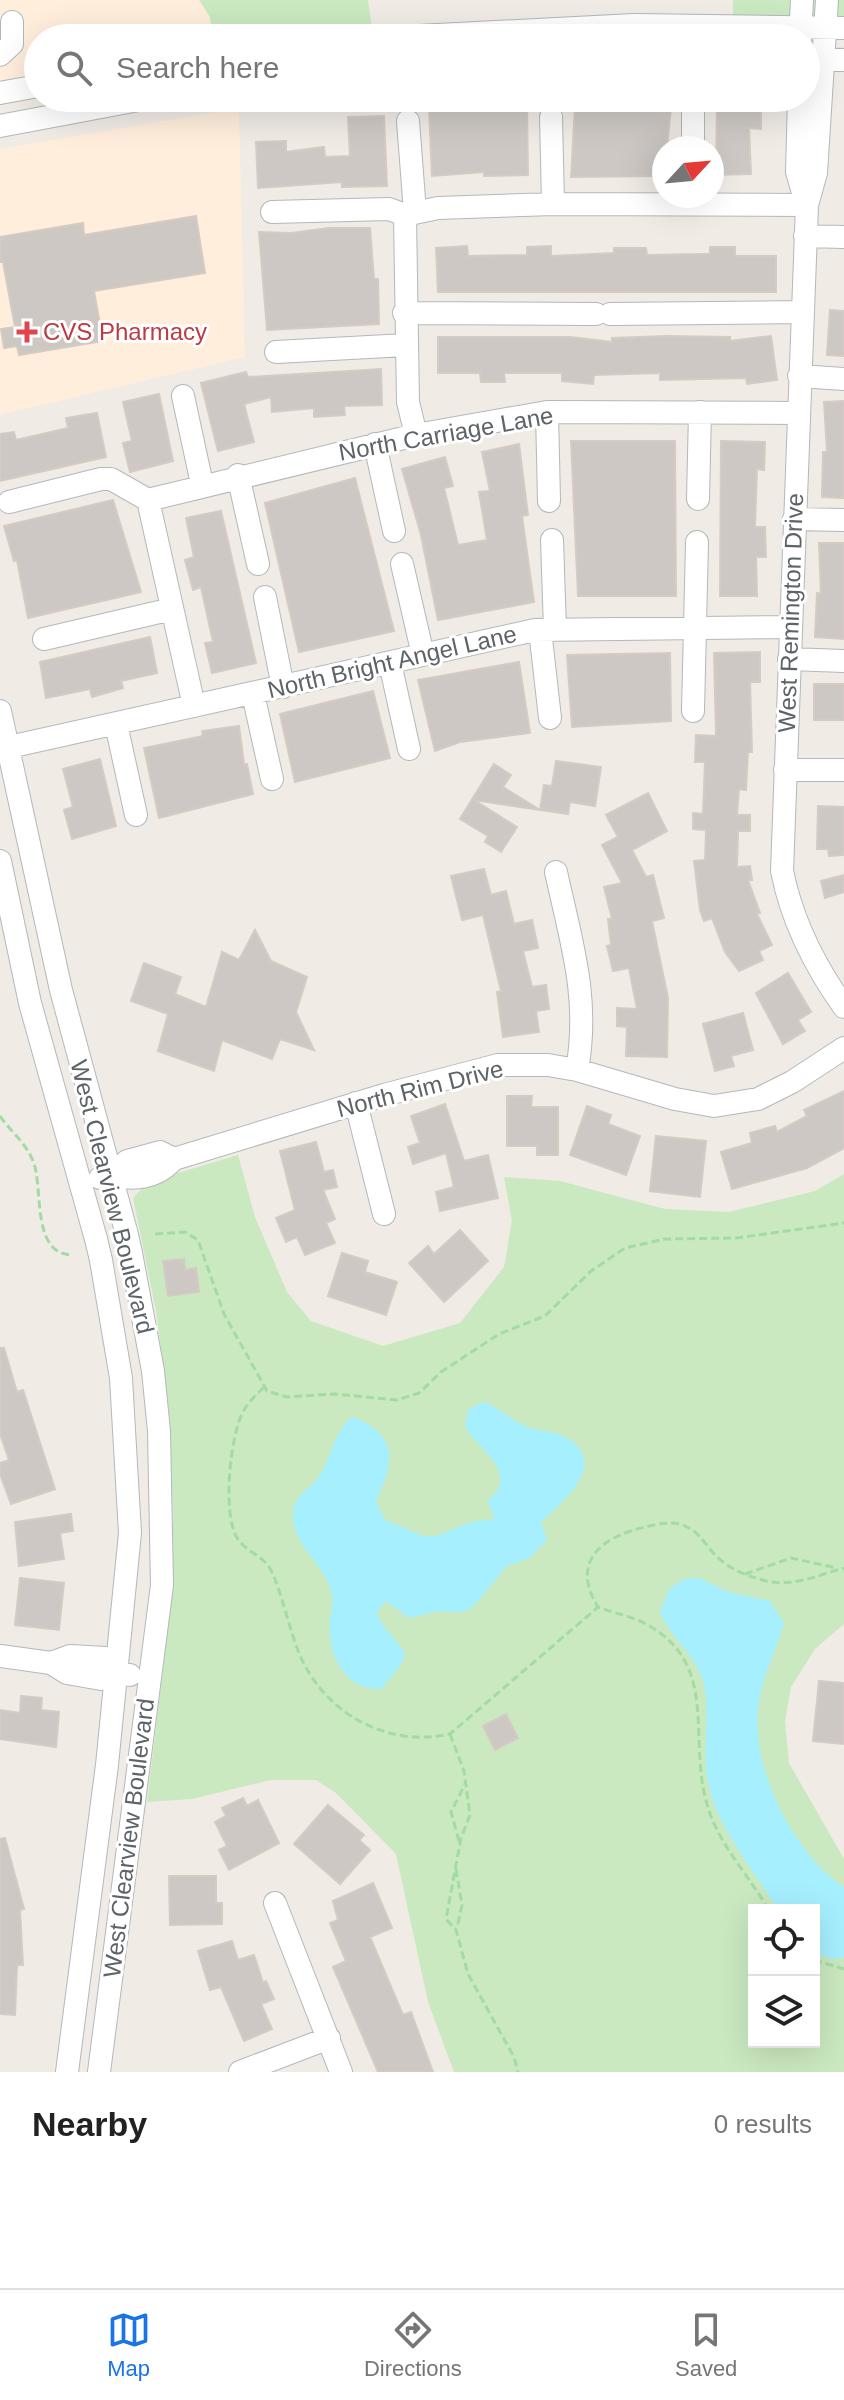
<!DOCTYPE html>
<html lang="en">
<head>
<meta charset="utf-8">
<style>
  :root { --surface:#fff; --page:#f6f6f6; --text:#222; --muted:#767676; --line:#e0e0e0; --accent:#1a73e8 }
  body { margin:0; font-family:Helvetica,sans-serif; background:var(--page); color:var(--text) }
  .controls { position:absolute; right:24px; bottom:24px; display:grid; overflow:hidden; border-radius:0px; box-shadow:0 8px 32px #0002 }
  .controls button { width:72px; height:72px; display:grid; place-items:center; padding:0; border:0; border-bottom:2px solid var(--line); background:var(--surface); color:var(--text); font:40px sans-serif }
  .compass { position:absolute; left:652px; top:136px; width:72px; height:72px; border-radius:50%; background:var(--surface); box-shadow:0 8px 32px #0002; rotate:64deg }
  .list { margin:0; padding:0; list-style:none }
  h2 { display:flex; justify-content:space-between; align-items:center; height:104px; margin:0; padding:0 32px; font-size:34px }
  h2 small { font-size:26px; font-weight:400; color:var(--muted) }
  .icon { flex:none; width:44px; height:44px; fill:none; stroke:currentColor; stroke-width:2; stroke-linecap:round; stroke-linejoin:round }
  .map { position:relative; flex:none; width:844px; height:2072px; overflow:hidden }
  .search { position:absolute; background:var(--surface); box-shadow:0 8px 32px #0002; left:24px; right:24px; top:24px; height:88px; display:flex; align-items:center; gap:20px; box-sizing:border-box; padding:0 28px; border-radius:44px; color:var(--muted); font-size:30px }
  .sheet { height:216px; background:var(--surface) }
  nav { display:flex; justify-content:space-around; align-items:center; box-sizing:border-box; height:112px; border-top:2px solid var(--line); background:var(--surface); font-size:22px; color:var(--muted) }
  nav a { display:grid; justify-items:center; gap:4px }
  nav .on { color:var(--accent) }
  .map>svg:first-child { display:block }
</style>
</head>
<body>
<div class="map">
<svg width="844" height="2072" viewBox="0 0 844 2072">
  <rect width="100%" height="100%" fill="#f0ebe5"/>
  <path fill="#ffeedb" d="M0 0H199L210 17 213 38H38V77L0 84Z
    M239 108 245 357 0 415V149Z"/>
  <path fill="#cae9c0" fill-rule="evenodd" d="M199 0H368L372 29 278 38H213L210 17Z
    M733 0H844V20L733 15Z
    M238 1155 255 1217 287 1292 311 1321 383 1346 460 1323 504 1267 512 1221 504 1177 560 1181 665 1209 729 1212 815 1191 844 1174V1624L815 1649 791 1687 785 1721 789 1763 844 1859V2072H454L428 2002 396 1854 336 1793 316 1780H271L192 1799 147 1802 167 1636 173 1519 169 1411 156 1311 133 1198 148 1182ZM754 1910H814V2042H754Z"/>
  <path fill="#a6efff" d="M482 1402C500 1407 509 1419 525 1426 539 1432 554 1430 567 1438 610 1463 562 1503 541 1522L547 1540 530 1558 507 1566 473 1607 462 1612 439 1611 409 1618 386 1601 377 1612C381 1628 397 1639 405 1653L401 1665 381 1689C344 1690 327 1654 330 1620 331 1610 334 1600 331 1590 323 1563 292 1545 293 1514 293 1495 311 1489 320 1475 333 1455 332 1434 352 1417 360 1419 368 1424 375 1429 400 1451 387 1475 376 1501L385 1520 423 1536H437L471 1522 495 1519 487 1501C524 1473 474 1447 465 1426L468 1410Z
    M686 1578H699L729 1592 770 1601 784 1623C776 1652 760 1680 758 1711 752 1773 795 1853 844 1888V1957L831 1959 814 1952V1910H778C753 1868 714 1825 707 1776 703 1745 710 1713 704 1684 697 1654 669 1638 660 1611L670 1588Z"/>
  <path fill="#cdc8c4" stroke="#d5cbc3" stroke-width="2" d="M761 102V129L749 128 751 174 716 175 717 103Z
    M634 104 671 108 664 176 571 177 575 105Z
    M527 105 528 175 484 176V172L432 176 429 108Z
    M384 116 387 186 342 187V182L258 188 256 142 286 141V152L324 147 325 157 350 156 348 117Z
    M196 216 205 273 94 291 103 341 19 355 17 346 4 348 1 329 15 327 3 262H0V237L83 223 84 235Z
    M329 228H370L374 279H378L379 324 267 330 259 232 291 233Z
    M467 246 468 256 527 255V247L551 246V256L614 253V248H646L647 255 703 254H710V247H735V256H776V292H438L436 248Z
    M830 310 844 311V356L827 355Z
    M667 336 730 337V341L771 336 777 380 747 384 746 378 660 380V373L594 375 593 384 562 381V373H504L505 382H481L480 373H438V337H570L612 342V338Z
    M381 369 382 405 344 406 345 415 314 417V408L272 412 271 397 244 404 254 442 218 451 201 383 246 372 248 377Z
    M159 394 173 461 130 472 123 443 132 441 123 402Z
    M844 401V498L822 497 823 452H827L824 402Z
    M97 413 106 457 0 481V434L14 432 16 440 68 428 66 418Z
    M571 441H675L676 596H578Z
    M721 441 765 442 764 470 757 469 755 527H765L766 557H756L757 596H720Z
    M519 444 528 515 522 516 534 602 438 620 421 535 402 469 445 457 453 486 444 488 458 545 487 540 479 492 490 491 482 452Z
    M355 478 394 631 299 652 265 503Z
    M113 500 141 592 28 618 17 560 14 561 4 526Z
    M221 511 256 663 212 673 205 643 213 642 201 587 193 590 185 560 194 557 186 518Z
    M819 543H844V639L815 637 817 593 821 594Z
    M150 637 157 673 121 681 123 688 92 697 90 689 46 698 40 662Z
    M760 652V682H750L752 752H748L746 790 739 789 737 815H750V831H738L737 867 750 866 752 880H748L760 913 757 914 772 945 759 951 763 960 739 971 725 952 712 918 704 921 700 910 694 861 705 860 706 830 693 829V813L703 814 705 762H695L696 735 716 736 714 653Z
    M670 653 671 721 572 727 567 655Z
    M519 662 530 733 460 742 435 751 418 680Z
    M814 684H844V720H814Z
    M373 691 390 758 295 782 280 714Z
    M239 726 244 764H247L253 794 159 818 144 748 203 736 202 731Z
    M100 759 116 826 72 839 64 810 73 807 63 769Z
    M556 761 601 767 595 806 570 802 568 814 540 810 544 785 552 786Z
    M494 764 511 775 503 787 540 810 474 800 517 827 501 852 485 842 488 836 460 819Z
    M648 793 667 831 632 850 646 877 653 875 664 918 652 921 668 998 667 1057 626 1056 627 1027 617 1026V1008L637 1009 629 968 613 971 607 946 611 945 608 919H612L604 887 622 883 602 845 618 837 606 815Z
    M818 806 844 807V855L829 856 828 849H817Z
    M484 869 491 895 506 891 514 924 532 920 538 948 523 951 532 987 546 985 549 1009 536 1011 539 1032 503 1037 497 992 501 991 483 915 462 920 451 876Z
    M844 875V892L825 898 821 881Z
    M255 930 271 961 307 977 296 1012 314 1050 280 1039 272 1059 222 1040 214 1071 158 1051 168 1014 131 1001 144 963 181 977 175 994 206 1007 222 952 239 960Z
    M788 973 811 1012 798 1020 805 1031 783 1044 756 993Z
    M743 1013 753 1050 731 1056 734 1066 715 1071 703 1024Z
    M844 1091V1148L807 1168 732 1189 721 1152 752 1143 750 1133 775 1126 777 1132 807 1116 804 1110Z
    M507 1096H532L531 1107H558V1155H537V1146H507Z
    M445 1104 464 1161 488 1155 498 1198 440 1211 436 1192 454 1187 446 1153 413 1164 408 1147 420 1143 411 1116Z
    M587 1106 611 1115 608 1124 640 1136 626 1175 570 1155Z
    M656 1136 706 1141 700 1197 650 1191Z
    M316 1142 324 1172 333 1170 337 1187 323 1190 335 1219 326 1223 335 1243 305 1255 297 1237 286 1242 276 1218 295 1210 280 1151Z
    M460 1230 488 1261 444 1302 409 1263 428 1246 434 1254Z
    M342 1253 368 1261 365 1272 397 1282 386 1315 328 1296Z
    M184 1259 185 1270 196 1268 199 1292 168 1296 163 1261Z
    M0 1348H4L17 1392 23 1390 55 1489 11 1504 0 1474V1463L9 1460 0 1434Z
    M71 1514 73 1531 60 1533 64 1559 19 1566 15 1522Z
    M20 1578 64 1583 59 1630 15 1625Z
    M819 1681 844 1683V1744L813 1741Z
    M21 1696 42 1698 41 1710 59 1712 56 1747 0 1739V1710L20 1713Z
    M506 1714 518 1738 495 1750 483 1726Z
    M243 1798 247 1806 258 1800 279 1843 229 1870 219 1850 227 1846 215 1822 226 1816 222 1808Z
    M328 1805 364 1835 359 1840 370 1850 340 1884 294 1844Z
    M5 1838 24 1909 20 1910 23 1965H17L15 2015 0 2014V1839Z
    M169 1876H216V1903H222V1924L170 1925Z
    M373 1883 392 1928 370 1937 403 2015 411 2012 433 2072H378L333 1967 346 1961 330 1923 338 1920 333 1901Z
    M232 1941 238 1960 254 1955 263 1983 266 1981 274 1999 261 2004 272 2029 244 2041 221 1987 210 1990 198 1951Z"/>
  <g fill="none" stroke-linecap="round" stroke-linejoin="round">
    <g stroke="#b3b8bb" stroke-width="24">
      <path id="minor" d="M827 0 816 173 807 205 782 871C792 921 814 965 844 1007
        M379 38 634 25 844 28
        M800 38 802 0
        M0 55 12 44V22
        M806 58 844 60
        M0 93 38 86
        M799 98 797 172 806 203
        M693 114V148
        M551 117 553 204
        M408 121 415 212
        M0 126 149 98
        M272 212 389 209 405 215 438 208 553 204 807 205
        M405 215 408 402 416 435
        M805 236 844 237
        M404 313 596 314
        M610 314 802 312
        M276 352 406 345
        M799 376 844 379
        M183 396 202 484
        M547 412 549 501
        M375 444 394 531
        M238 475 258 564
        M698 499 700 412
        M148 500 416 435 547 412 798 413
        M148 500 194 706
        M9 502 101 479H111L148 500
        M794 519 844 520
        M552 540 555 629
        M402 564 423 655
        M265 597 283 687
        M540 630 550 718
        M44 639 172 609
        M789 659 844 661
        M390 663 409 749
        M253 694 272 779
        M0 711 61 990 126 1231
        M693 711 697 542
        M116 724 136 815
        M0 749 535 630 791 627
        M785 770H844
        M0 861 30 1003 96 1239
        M556 872C571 941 590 998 577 1070
        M356 1103 384 1214
        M111 1175C136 1181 157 1178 174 1159L384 1095 498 1065H548L577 1070 675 1099 714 1106 758 1099 792 1082 844 1048
        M100 1178 111 1175 127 1161 160 1152 174 1159
        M0 1656 51 1663 67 1673 101 1679 117 1673 130 1675
        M51 1663 70 1656 105 1658 117 1673
        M275 1903 341 2072
        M67 2072 107 1765 130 1533 121 1378 101 1260
        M99 2072 162 1585 159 1431 153 1371 131 1253
        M240 2072 329 2038"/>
    </g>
    <path stroke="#a2dca3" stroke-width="3" stroke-dasharray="8 4" stroke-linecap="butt" d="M0 1116C10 1131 26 1143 33 1161 44 1187 30 1255 73 1255
      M155 1234 185 1232 198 1240 224 1314 267 1391 287 1397 335 1394 397 1400 419 1393 441 1372 499 1334 545 1316 591 1271 625 1248 665 1239 736 1238 844 1223
      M264 1387C255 1396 246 1404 241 1416 230 1443 223 1510 236 1536 244 1551 264 1556 271 1570 282 1594 287 1620 296 1645 318 1709 383 1749 450 1734L597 1608
      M745 1574 791 1558 837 1568
      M450 1734 464 1771 470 1815 461 1838 446 1919 456 1930 468 1974 514 2057 518 2072
      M459 1841 451 1812 466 1782
      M456 1869 462 1905 457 1928
      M769 1910C749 1876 717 1842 707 1804 687 1736 721 1663 644 1623 630 1616 613 1613 598 1607 570 1562 601 1537 645 1527 658 1524 675 1520 687 1527 696 1531 703 1540 709 1548 724 1567 743 1575 766 1581 794 1587 818 1575 844 1568
      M814 1960 844 1969"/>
    <use href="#minor" stroke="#fff" stroke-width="22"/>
    <g stroke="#b3b8bb" stroke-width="24" stroke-linecap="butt">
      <path id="minor-bridge" d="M126 1231 131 1253
        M96 1239 101 1260"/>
    </g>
    <use href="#minor-bridge" stroke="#fff" stroke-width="22"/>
  </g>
  <path fill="#e0444e" stroke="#fff" stroke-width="3" d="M23 320h8v8h8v8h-8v8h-8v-8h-8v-8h8z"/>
  <g text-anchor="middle" stroke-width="6" stroke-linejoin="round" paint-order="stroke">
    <g font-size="24" fill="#be3a42" stroke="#fff" text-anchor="start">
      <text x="43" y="340">CVS Pharmacy</text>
    </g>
    <g font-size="24" fill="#5d6366" stroke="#fff">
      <text transform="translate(446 434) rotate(-10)" y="8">North Carriage Lane</text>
      <text transform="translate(791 613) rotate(-88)" y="8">West Remington Drive</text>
      <text transform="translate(392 662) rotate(-13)" y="8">North Bright Angel Lane</text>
      <text transform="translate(420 1089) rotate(-14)" y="8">North Rim Drive</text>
      <text transform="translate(112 1197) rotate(76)" y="8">West Clearview Boulevard</text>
      <text transform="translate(129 1838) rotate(-83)" y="8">West Clearview Boulevard</text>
    </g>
  </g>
</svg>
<div class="controls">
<button><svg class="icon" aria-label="locate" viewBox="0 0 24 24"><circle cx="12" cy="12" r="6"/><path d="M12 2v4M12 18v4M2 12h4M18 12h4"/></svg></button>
<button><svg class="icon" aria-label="layers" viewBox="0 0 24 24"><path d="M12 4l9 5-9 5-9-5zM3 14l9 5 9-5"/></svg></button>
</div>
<svg class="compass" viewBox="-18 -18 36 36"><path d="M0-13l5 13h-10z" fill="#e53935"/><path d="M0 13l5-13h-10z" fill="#767676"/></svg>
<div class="search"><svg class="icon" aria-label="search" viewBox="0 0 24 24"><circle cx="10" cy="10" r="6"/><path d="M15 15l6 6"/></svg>Search here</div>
</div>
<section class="sheet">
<h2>Nearby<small>0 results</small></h2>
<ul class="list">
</ul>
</section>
<nav>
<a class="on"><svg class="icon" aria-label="map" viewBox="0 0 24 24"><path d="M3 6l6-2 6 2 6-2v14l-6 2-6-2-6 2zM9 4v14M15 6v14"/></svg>Map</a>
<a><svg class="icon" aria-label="directions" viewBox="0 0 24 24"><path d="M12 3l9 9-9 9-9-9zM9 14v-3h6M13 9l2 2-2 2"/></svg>Directions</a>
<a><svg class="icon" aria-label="saved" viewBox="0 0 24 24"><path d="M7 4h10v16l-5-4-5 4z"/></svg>Saved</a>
</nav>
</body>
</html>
